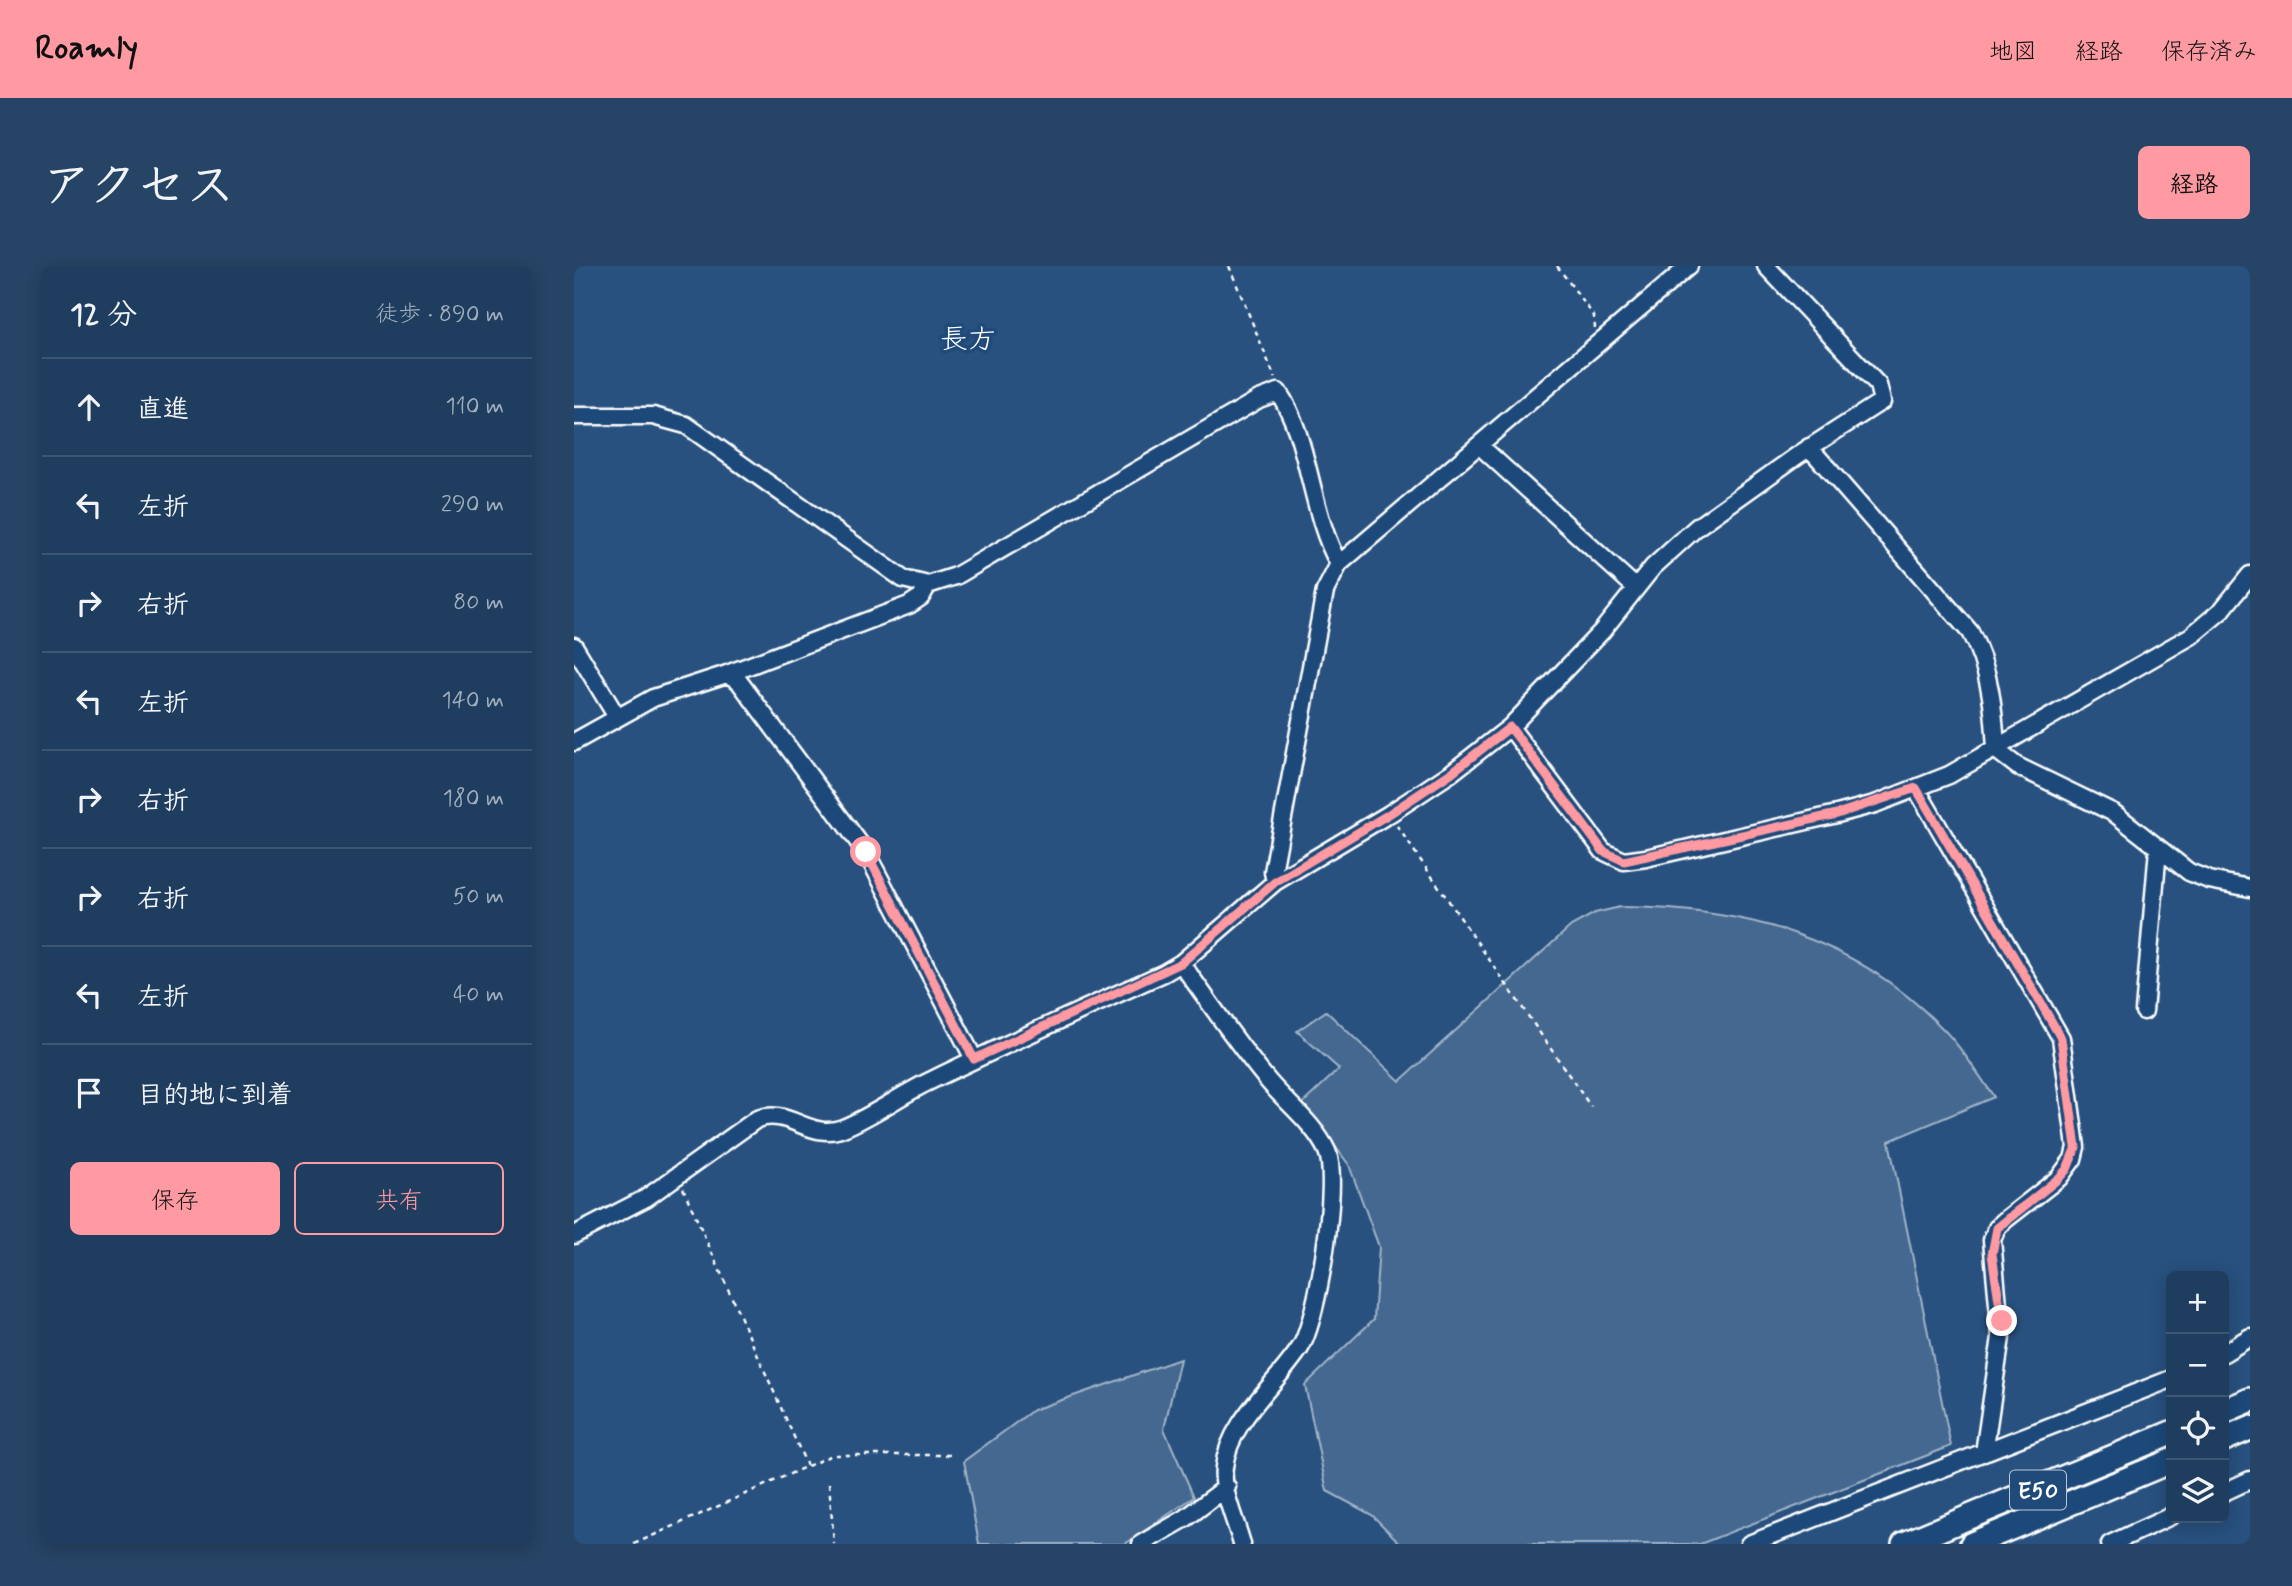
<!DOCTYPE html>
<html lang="ja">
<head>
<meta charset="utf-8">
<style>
  :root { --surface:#1e3d5f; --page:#264465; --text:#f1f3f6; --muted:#a1aebd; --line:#3c5674; --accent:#ff9aa2 }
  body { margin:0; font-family:Mynerve,"Klee One",sans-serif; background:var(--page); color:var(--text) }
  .controls { position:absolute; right:21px; bottom:21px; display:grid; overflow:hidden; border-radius:10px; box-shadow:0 4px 18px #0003 }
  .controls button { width:63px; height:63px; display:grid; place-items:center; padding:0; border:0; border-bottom:2px solid var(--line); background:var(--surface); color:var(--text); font:35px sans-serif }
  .stop { position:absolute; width:21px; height:21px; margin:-16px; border:5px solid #ff9aa2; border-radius:50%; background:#fff }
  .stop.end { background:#ff9aa2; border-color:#fff; box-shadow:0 2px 7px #0008 }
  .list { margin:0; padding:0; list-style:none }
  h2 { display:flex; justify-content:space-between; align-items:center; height:91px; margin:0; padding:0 28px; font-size:30px }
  h2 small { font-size:23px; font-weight:400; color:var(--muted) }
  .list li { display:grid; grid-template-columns:46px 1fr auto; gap:21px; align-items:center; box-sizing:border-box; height:98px; padding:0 28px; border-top:2px solid var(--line) }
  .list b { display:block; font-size:26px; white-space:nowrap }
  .list em { font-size:23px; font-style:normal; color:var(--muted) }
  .actions { display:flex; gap:14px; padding:21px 28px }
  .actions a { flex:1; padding:16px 0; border:2px solid var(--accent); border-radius:10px; text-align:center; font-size:24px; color:var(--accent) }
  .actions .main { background:var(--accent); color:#111 }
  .icon { flex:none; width:38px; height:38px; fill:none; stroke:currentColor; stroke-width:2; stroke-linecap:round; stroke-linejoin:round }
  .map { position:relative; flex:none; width:1676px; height:1278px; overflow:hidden; border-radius:10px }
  header { display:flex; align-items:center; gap:42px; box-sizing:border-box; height:98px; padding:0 35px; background:var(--accent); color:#111 }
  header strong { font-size:33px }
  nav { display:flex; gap:38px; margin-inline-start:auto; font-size:24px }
  .intro { display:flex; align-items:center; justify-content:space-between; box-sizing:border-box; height:168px; padding:0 42px }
  h1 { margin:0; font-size:49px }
  .button { padding:18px 32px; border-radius:10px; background:var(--accent); color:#111; font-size:24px; font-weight:700 }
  main { display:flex; gap:42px; padding:0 42px }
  aside { flex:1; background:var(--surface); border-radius:10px; box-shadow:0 4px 18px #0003 }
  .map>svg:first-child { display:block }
</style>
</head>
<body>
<header>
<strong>Roamly</strong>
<nav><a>地図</a><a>経路</a><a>保存済み</a></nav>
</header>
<div class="intro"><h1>アクセス</h1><a class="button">経路</a></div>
<main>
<aside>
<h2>12 分<small>徒歩 · 890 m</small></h2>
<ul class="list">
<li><svg class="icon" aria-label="ahead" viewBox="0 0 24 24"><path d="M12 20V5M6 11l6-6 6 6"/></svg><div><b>直進</b></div><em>110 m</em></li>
<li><svg class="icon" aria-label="left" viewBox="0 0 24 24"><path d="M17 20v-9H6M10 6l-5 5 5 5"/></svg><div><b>左折</b></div><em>290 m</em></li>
<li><svg class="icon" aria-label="right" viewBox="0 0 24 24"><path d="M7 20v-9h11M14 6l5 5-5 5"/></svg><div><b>右折</b></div><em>80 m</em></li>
<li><svg class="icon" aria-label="left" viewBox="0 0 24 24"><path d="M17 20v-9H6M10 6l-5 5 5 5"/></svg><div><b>左折</b></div><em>140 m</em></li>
<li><svg class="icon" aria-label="right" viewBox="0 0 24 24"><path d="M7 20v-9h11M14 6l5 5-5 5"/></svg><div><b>右折</b></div><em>180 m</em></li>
<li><svg class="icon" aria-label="right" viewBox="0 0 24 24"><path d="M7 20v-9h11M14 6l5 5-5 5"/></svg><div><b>右折</b></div><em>50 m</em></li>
<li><svg class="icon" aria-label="left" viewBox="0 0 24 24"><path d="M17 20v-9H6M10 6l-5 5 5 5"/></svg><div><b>左折</b></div><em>40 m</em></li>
<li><svg class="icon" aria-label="arrive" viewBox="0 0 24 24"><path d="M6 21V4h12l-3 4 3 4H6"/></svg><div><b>目的地に到着</b></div></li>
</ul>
<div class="actions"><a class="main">保存</a><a>共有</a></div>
</aside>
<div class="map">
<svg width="1676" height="1278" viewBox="0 0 1676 1278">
  <rect width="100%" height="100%" fill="#28517f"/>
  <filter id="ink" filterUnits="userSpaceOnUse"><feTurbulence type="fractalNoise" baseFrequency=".0143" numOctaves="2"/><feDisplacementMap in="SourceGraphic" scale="14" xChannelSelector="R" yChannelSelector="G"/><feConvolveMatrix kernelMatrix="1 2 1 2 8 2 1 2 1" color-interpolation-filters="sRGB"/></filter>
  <g filter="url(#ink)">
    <path fill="#446890" stroke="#a2b4c8" stroke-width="2" d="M1046 641C1173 642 1282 671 1372 766 1390 785 1405 809 1420 831L1315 875 1377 1180 1126 1278H827L798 1249 753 1225 731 1119 800 1053 805 981 775 899 729 837 765 803 723 765 752 745 826 815 997 660 1021 647Z
      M606 1093 590 1163 620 1231 551 1278H405L390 1195 459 1144Z"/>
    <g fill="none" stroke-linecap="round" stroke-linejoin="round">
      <g stroke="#fff" stroke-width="21">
        <path id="minor" d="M0 150H79L112 159 329 313 354 319 382 310 685 133 704 126C735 169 736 247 765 298
          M906 180 1061 321
          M1235 181 1396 366C1416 402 1420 443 1422 484L1443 500 1540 547 1615 606 1635 614 1676 622
          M0 380 43 451
          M153 408 335 339 347 331 354 319
          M936 461 1029 585 1050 595 1072 592 1263 548 1301 538 1375 509 1617 370 1648 344 1676 309
          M0 476 79 432 153 408 164 414 292 586 400 793
          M1342 522 1487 772 1502 881 1499 893 1485 912 1431 954 1423 962 1418 974 1427 1071 1410 1187
          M701 616 699 606 751 325 765 298 1115 0
          M607 697C636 737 664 779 695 816 714 838 741 859 753 885 766 914 744 1054 726 1082 702 1119 655 1155 650 1201 647 1225 662 1255 668 1278
          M1570 745 1584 583
          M0 969 72 932 183 853C215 841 236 875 269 862 299 850 328 828 358 814 434 777 512 742 590 707L607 697 701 616 815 548 877 507 936 461 1028 365 1079 301 1123 261 1224 189 1308 135 1304 119 1192 0
          M1650 1087 1676 1071
          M1650 1226 1676 1214
          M567 1278 612 1252 653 1221
          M1175 1278 1597 1113
          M1536 1278 1597 1250"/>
      </g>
      <g stroke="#fff" stroke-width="28">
        <path id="highway" d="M1650 1145 1676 1134
          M1650 1173 1676 1162
          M1330 1278 1597 1167
          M1398 1278 1597 1195"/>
      </g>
      <path stroke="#fff" stroke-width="2.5" stroke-dasharray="5 5" stroke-linecap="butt" d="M655 0 701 112
        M983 0 1020 50 1021 62
        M823 560 1017 841
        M109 922 233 1200
        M255 1217 260 1278
        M60 1278 258 1189H379"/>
      <use href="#minor" stroke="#1f4a7a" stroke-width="16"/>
      <use href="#highway" stroke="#1f4a7a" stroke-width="23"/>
    </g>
  </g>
  <g fill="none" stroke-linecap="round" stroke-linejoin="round" filter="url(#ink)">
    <path stroke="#ff9aa2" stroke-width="9" d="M292 586 400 793 607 697 701 616 815 548 877 507 936 461 1029 585 1050 595 1263 548 1342 522 1487 772 1502 881 1493 903 1485 912 1423 962 1418 988 1428 1055"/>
  </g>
  <g text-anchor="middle" stroke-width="7" stroke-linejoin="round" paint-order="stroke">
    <rect fill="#1f4a7a" stroke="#bcc9d7" stroke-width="2" x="1436" y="1204.5" width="56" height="39" rx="5"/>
    <g font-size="23" font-weight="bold" fill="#fff">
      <text x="1464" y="1232">E50</text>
    </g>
    <g font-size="28" fill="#fff" stroke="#1f4a7a">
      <text x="394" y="82">長方</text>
    </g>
  </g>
</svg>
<div class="controls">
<button>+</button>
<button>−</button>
<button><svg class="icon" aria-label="locate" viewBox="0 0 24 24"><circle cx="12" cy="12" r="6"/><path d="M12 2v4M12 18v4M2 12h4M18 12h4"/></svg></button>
<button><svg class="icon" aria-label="layers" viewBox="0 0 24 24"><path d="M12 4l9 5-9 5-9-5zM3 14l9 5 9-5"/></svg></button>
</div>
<div class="stop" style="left:292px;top:586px"></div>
<div class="stop end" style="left:1428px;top:1055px"></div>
</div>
</main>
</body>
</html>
